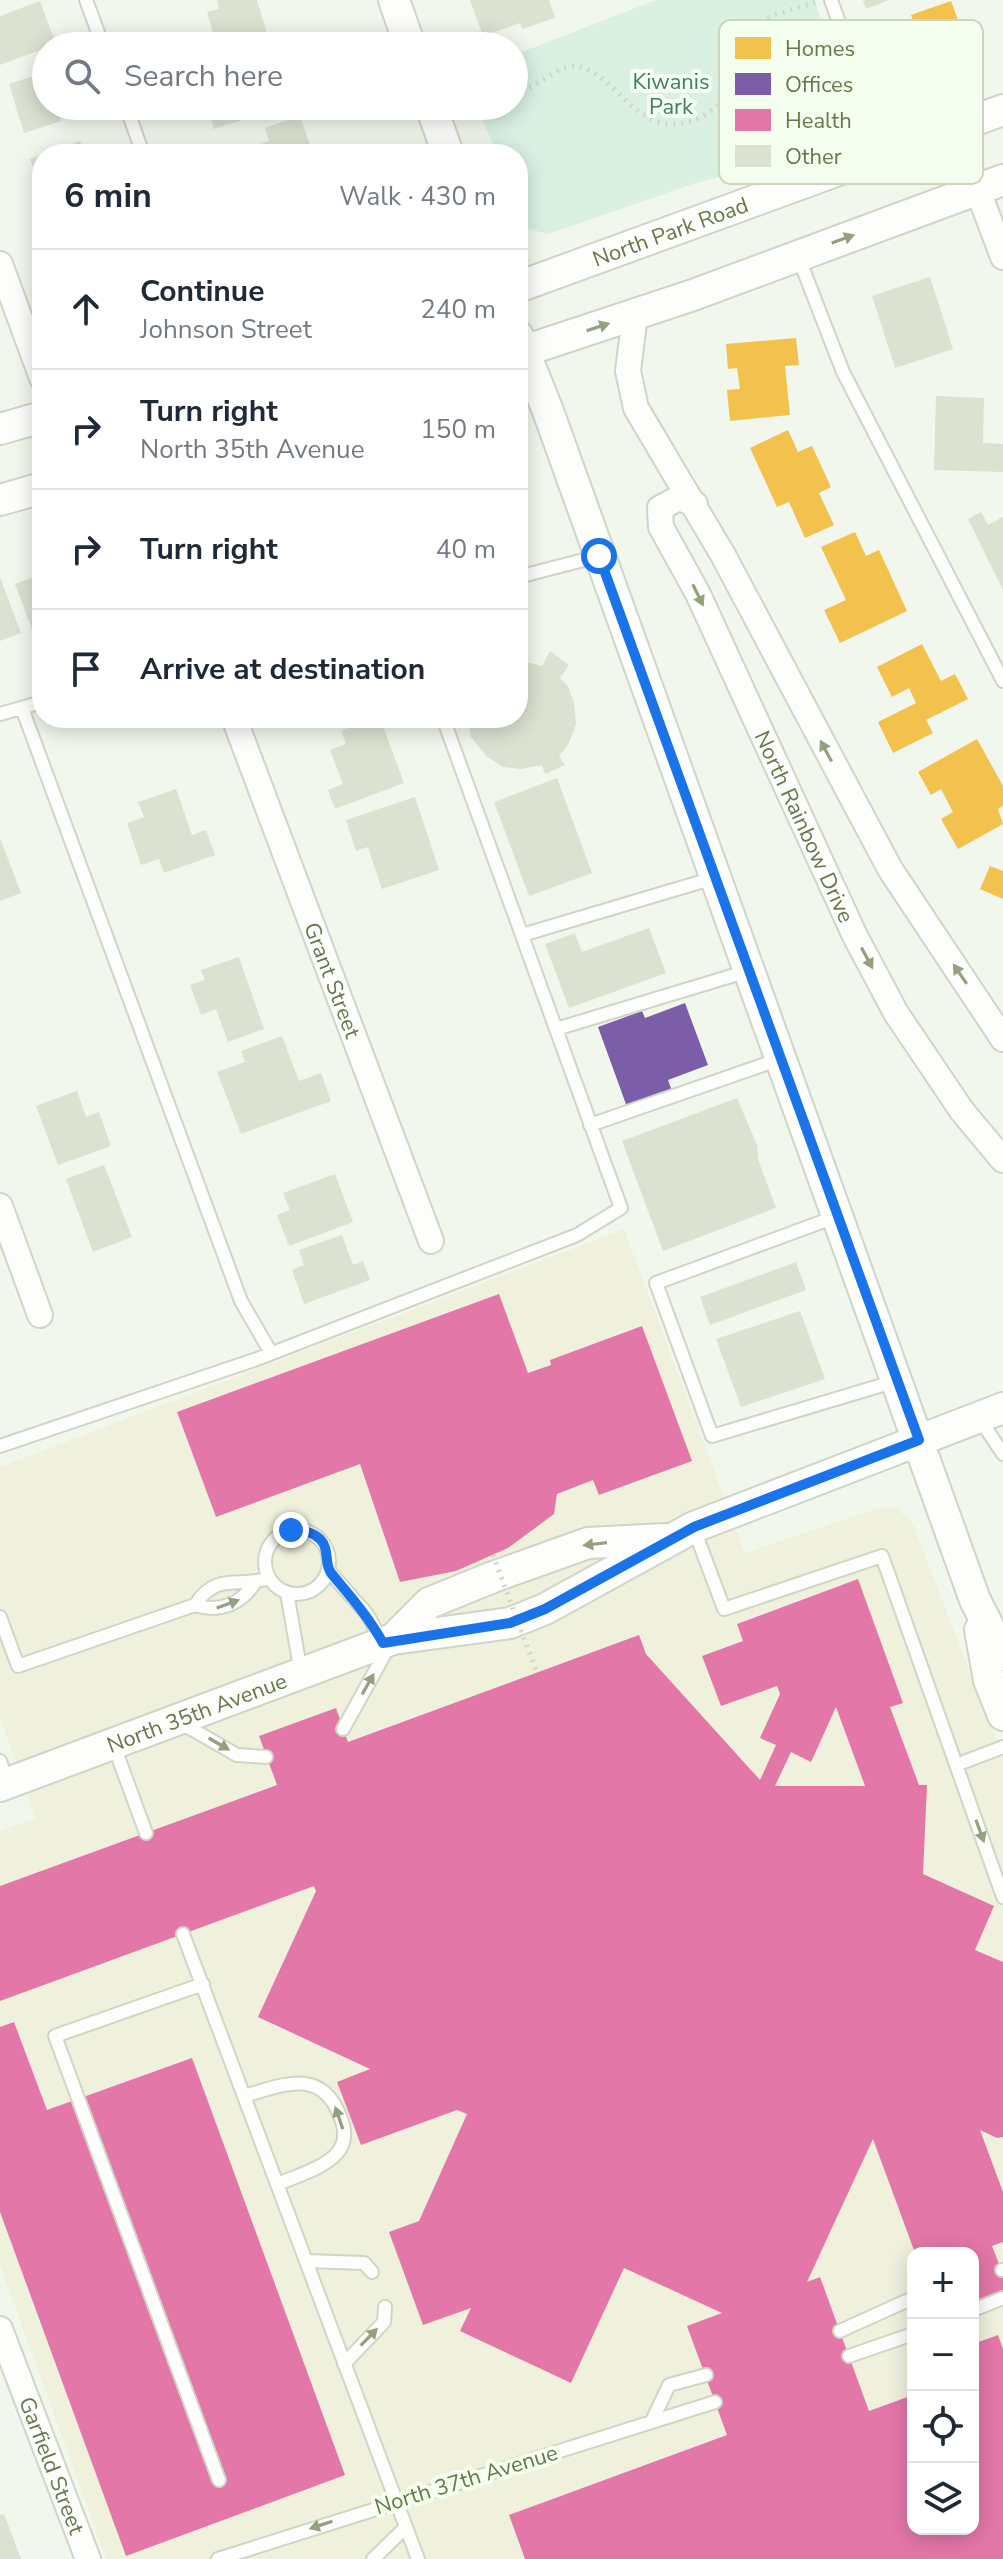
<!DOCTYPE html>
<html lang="en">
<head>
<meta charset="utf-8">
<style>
  :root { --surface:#fff; --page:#f2f2f3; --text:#1f2937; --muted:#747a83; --line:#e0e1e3 }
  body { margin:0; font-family:"Nunito Sans",sans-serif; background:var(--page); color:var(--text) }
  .controls { position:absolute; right:24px; bottom:24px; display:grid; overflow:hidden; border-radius:16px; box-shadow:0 4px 20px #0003 }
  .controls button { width:72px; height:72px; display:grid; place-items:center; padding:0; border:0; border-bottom:2px solid var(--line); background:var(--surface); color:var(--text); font:40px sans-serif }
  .stop { position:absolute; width:24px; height:24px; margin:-18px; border:6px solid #1a73e8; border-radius:50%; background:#fff }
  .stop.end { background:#1a73e8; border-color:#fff; box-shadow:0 2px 8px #0008 }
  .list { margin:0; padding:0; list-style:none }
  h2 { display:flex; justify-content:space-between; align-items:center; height:104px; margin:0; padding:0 32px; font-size:34px }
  h2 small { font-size:26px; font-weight:400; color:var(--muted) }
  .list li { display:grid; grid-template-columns:52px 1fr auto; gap:24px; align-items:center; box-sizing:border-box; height:120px; padding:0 32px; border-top:2px solid var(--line) }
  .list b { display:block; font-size:30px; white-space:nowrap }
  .list p { margin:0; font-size:26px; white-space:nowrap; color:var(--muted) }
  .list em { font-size:26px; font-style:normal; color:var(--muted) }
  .icon { flex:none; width:44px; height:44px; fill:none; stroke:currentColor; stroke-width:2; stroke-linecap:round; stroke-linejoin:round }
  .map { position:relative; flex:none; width:1003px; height:2559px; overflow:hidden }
  .search { position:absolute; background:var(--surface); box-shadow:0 4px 20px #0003; left:32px; top:32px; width:496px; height:88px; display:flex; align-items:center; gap:20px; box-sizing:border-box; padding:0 28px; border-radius:44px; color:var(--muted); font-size:30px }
  .panel { position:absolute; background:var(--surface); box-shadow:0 4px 20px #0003; left:32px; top:144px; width:496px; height:584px; border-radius:32px }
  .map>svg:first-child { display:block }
</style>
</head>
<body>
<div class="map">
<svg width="1003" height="2559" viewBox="0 0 1003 2559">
  <rect width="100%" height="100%" fill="#f1f7ec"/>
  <path fill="#f0f1dd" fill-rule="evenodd" d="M624 1229 745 1553 882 1507 897 1509 912 1522 1003 1757V2559H106L0 2265V1831L36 1818 0 1718V1467ZM913 2253H973V2529H913Z"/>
  <path fill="#d9f0e3" d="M656 0H814L862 135 847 144 696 183 548 234 529 229 518 203V154H497L477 106H514V55Z"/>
  <path fill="#f2c14e" d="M951 1 969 50 903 74 891 40 917 31 911 15Z
    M796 338 799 365 785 366 790 415 730 421 727 390 740 389 737 368 728 369 726 344Z
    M788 430 798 452 812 446 831 487 819 493 834 525 805 538 789 502 777 507 750 448Z
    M855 532 866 556 879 550 907 611 840 643 824 610 846 600 821 547Z
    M922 644 941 681 955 674 968 699 926 720 933 733 893 753 878 722 916 703 909 688 892 697 877 667Z
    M977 739 1003 786V806L998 809 1003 824 958 849 941 819 953 812 941 789 931 795 918 772Z
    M990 866 1003 871V899L980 889Z"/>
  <path fill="#7b5ea7" d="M685 1003 708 1065 668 1080 672 1091 627 1107 598 1027 642 1011 645 1018Z"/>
  <path fill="#e377a8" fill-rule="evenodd" d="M499 1294 528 1373 551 1365 550 1360 642 1326 692 1461 599 1495 593 1480 557 1494 554 1514 508 1548 456 1571 400 1582 360 1464 216 1517 177 1412Z
    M858 1579 903 1703 890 1707 919 1785H927L923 1874 994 1906 975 1950 1003 1962V2137L997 2138 980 2130 1003 2192V2242L992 2246 1003 2274V2291L973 2302V2253H915L873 2139 807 2282 820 2277 869 2411 913 2395V2529H973V2344L998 2335 1003 2349V2559H525L509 2515 727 2435 687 2326 722 2313 624 2268 571 2383 460 2331 471 2308 423 2325 389 2232 419 2221 467 2114 457 2110 361 2145 337 2082 370 2069 258 2017 316 1891 314 1886 0 2001V1886L277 1785 259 1736 336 1708 348 1742 639 1635 646 1654 760 1780 776 1745 760 1738 780 1694 777 1686 721 1706 702 1656 743 1641 737 1624ZM836 1707 865 1786H775L791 1752 811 1762Z
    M14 2022 47 2110 192 2058 345 2475 126 2556 0 2212V2027Z"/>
  <path fill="#dbe2d1" d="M217 0H257L269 40 250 46H217L207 12 219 9Z
    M470 0H549L555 18 522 29 520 23 483 36Z
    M863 0H889L866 9Z
    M40 1 56 44 0 65V16Z
    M46 72V106H65L57 109 61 121 24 133 9 84Z
    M206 106H261L263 113 214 129Z
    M300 116 313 154H258L255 146 269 141 265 128Z
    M80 141 85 154H45Z
    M42 155V191L30 159Z
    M930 277 953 349 895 368 872 296Z
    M936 396 984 398 983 443 1003 444V472L934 470Z
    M981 512 988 525 1003 517V590L968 519Z
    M42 557V656L15 584 37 576 32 561Z
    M0 577 21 633 0 641Z
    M550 651 569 665 560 678 568 686 574 703 576 724 569 743 559 756 565 765 545 774 542 765 521 769 503 767 486 756 471 737 468 718H518V660L542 666Z
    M303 718H333L307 728Z
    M375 718H380L404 783 335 809 328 790 343 784 330 750 346 744 341 731Z
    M557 778 592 873 529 896 494 802Z
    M176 789 192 835 206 830 215 855 164 873 159 859 141 865 127 823 144 817 138 802Z
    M415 797 439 870 382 889 368 847 356 851 346 820Z
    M0 838 21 893 0 901Z
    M649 928 666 973 569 1008 545 944 575 933 582 952Z
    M239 957 264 1029 228 1042 216 1009 201 1015 190 985 205 980 201 970Z
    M282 1036 299 1081 321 1073 331 1101 241 1134 217 1072 245 1062 241 1051Z
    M77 1091 86 1117 99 1112 111 1146 58 1165 36 1106Z
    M737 1098 757 1145 758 1159 776 1208 663 1251 622 1141Z
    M104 1165 132 1237 93 1252 66 1179Z
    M335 1174 353 1222 289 1246 277 1215 290 1210 283 1193Z
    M342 1235 353 1265 363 1261 370 1280 304 1304 292 1270 304 1265 299 1250Z
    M796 1262 806 1290 710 1325 700 1297Z
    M800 1311 825 1379 741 1407 716 1339Z
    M4 2514 21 2559H0V2515Z"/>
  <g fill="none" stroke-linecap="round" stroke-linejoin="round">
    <g stroke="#cfd5c7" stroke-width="16">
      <path id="service" d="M86 0 103 46
        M831 0 885 151
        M126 106 143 154
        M798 256 843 372 1003 681
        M518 577 599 556
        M22 708 241 1301 271 1353
        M0 714 42 702
        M522 935 714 878
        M556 1029 748 971
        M590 1125 780 1059
        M835 1217 656 1283 712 1436 896 1381
        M979 1418 1003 1454
        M0 1446 257 1359 577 1235 621 1208 443 718
        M694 1529 724 1609 882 1556 1003 1897
        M265 1562a32 32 0 1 1 64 0a32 32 0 1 1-64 0Z
        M328 1570 367 1614 383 1643
        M287 1593 301 1673
        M195 1605C219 1613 241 1604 254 1584
        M0 1617 18 1666 195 1605C218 1570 240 1589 269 1578
        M181 1723 237 1755 266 1757
        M343 1729 388 1648
        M114 1746 146 1833
        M0 1761 8 1783
        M956 1765 1003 1747
        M183 1934 418 2559
        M203 1984 55 2036 219 2480
        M244 2096C283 2085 321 2067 340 2116 345 2128 347 2141 338 2152 325 2168 296 2176 278 2184
        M306 2261 364 2263 372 2272
        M1002 2270H1003
        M973 2310 1003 2298
        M840 2331 913 2298
        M849 2356 913 2334
        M344 2364 384 2322 385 2307
        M652 2421 669 2385 706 2375
        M218 2559 715 2402
        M373 2559 406 2527"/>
    </g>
    <g stroke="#cfd5c7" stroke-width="28">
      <g id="minor">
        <path d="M954 127 1003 257"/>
        <path d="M0 264 42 378"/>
        <path d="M635 315 628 371 636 408 723 555 890 869 1003 1039"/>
        <path id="s1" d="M695 504 679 498 660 508 661 527 698 594 855 936 896 1013 962 1111 1003 1160"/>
        <path id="s2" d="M234 718 431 1241"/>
        <path d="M0 1206 40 1315"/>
        <path id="s3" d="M0 2329 88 2559"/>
      </g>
    </g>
    <g stroke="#cfd5c7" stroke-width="34">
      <g id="tertiary">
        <path d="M394 0 410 46"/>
        <path d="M431 106 448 154"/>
        <path id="s4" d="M518 287 1003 110"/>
        <path d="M518 336 548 411 975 1600 1003 1655"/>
        <path d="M518 353 693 295 1003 180"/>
        <path d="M0 429 42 417"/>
        <path d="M0 500 42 488"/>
        <path d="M980 1630 989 1680 1003 1715"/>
        <path d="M393 1639 429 1603 493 1577 588 1543 665 1539"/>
        <path id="s5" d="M0 1786 393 1639 510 1623 545 1609 694 1527 1003 1408"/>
      </g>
    </g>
    <path stroke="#d1d6c9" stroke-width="5" stroke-dasharray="2 6" stroke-linecap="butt" d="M758 69 745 41C756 13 790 12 816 2
      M514 92C539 90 558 61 580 67 617 76 635 133 684 123 728 115 753 51 793 68 829 84 782 125 809 142"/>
    <use href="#service" stroke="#fdfefc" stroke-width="12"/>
    <use href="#minor" stroke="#fdfefc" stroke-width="24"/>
    <use href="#tertiary" stroke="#fdfefc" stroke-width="30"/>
    <path stroke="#d1d6c9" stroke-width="5" stroke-dasharray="2 6" stroke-linecap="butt" d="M493 1555 537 1673"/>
  </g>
  <defs><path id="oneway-solid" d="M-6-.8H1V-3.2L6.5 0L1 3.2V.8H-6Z" transform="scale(2)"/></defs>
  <g fill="#95a081">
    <use href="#oneway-solid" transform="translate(843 239) rotate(-20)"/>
    <use href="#oneway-solid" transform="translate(598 327) rotate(-18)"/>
    <use href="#oneway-solid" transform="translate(698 595) rotate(64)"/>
    <use href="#oneway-solid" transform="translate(826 751) rotate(-118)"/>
    <use href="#oneway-solid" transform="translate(867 958) rotate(62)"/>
    <use href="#oneway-solid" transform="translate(960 974) rotate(-124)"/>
    <use href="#oneway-solid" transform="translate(595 1544) rotate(173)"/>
    <use href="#oneway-solid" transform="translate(228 1604) rotate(-20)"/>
    <use href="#oneway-solid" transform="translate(368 1684) rotate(-61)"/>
    <use href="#oneway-solid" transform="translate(219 1744) rotate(30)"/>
    <use href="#oneway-solid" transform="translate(980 1831) rotate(70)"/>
    <use href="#oneway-solid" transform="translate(339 2118) rotate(-109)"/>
    <use href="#oneway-solid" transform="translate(369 2337) rotate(-46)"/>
    <use href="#oneway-solid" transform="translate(321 2525) rotate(162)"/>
  </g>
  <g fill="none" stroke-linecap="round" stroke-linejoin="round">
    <path stroke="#1a73e8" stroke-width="10" d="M291 1530C302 1530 311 1531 320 1539 330 1549 324 1564 331 1573 350 1596 368 1616 383 1643L510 1623 545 1609 694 1527 919 1440 599 556"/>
  </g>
  <g text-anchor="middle" stroke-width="8" stroke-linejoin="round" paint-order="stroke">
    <g font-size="22" fill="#437c6b" stroke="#f5ffef">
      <text x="671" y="89">Kiwanis<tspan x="671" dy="25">Park</tspan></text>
    </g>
    <g font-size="22" fill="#68774c" stroke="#f5ffef">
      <text dy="8" stroke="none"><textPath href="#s4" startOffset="162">North Park Road</textPath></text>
      <text dy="8" stroke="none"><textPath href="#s1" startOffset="390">North Rainbow Drive</textPath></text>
      <text dy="8" stroke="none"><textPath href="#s2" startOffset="280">Grant Street</textPath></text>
      <text dy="8" stroke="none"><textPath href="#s5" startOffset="210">North 35th Avenue</textPath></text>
      <text dy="8" stroke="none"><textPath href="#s3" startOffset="146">Garfield Street</textPath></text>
      <text transform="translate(466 2479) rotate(-17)" y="8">North 37th Avenue</text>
    </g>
  </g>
  <rect x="719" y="20" width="264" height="164" rx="12" fill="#f5ffef" stroke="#cbd6be" stroke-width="2"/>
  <rect x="735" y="37" width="36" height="22" fill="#f2c14e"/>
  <rect x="735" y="73" width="36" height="22" fill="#7b5ea7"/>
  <rect x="735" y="109" width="36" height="22" fill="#e377a8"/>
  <rect x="735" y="145" width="36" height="22" fill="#dbe2d1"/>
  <g font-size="22" fill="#68774c">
    <text x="785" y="56">Homes</text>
    <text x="785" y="92">Offices</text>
    <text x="785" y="128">Health</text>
    <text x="785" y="164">Other</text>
  </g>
</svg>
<div class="controls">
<button>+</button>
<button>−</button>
<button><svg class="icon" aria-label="locate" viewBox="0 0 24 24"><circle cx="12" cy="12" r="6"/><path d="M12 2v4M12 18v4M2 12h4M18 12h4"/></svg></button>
<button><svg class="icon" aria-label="layers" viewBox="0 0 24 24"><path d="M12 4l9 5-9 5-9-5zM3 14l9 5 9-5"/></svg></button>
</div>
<div class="stop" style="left:599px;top:556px"></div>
<div class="stop end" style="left:291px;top:1530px"></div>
<div class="search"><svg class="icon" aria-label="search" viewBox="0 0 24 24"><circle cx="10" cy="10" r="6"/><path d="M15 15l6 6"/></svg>Search here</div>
<section class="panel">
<h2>6 min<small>Walk · 430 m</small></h2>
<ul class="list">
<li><svg class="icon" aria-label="ahead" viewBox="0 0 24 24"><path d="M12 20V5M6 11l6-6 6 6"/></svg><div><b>Continue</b><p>Johnson Street</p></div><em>240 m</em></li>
<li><svg class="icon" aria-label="right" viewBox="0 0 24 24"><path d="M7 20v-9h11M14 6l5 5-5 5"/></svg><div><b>Turn right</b><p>North 35th Avenue</p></div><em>150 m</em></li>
<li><svg class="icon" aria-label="right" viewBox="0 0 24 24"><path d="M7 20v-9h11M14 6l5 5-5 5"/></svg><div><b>Turn right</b></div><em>40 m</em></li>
<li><svg class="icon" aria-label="arrive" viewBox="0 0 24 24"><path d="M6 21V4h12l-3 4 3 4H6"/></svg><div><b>Arrive at destination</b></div></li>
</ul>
</section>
</div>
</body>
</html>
